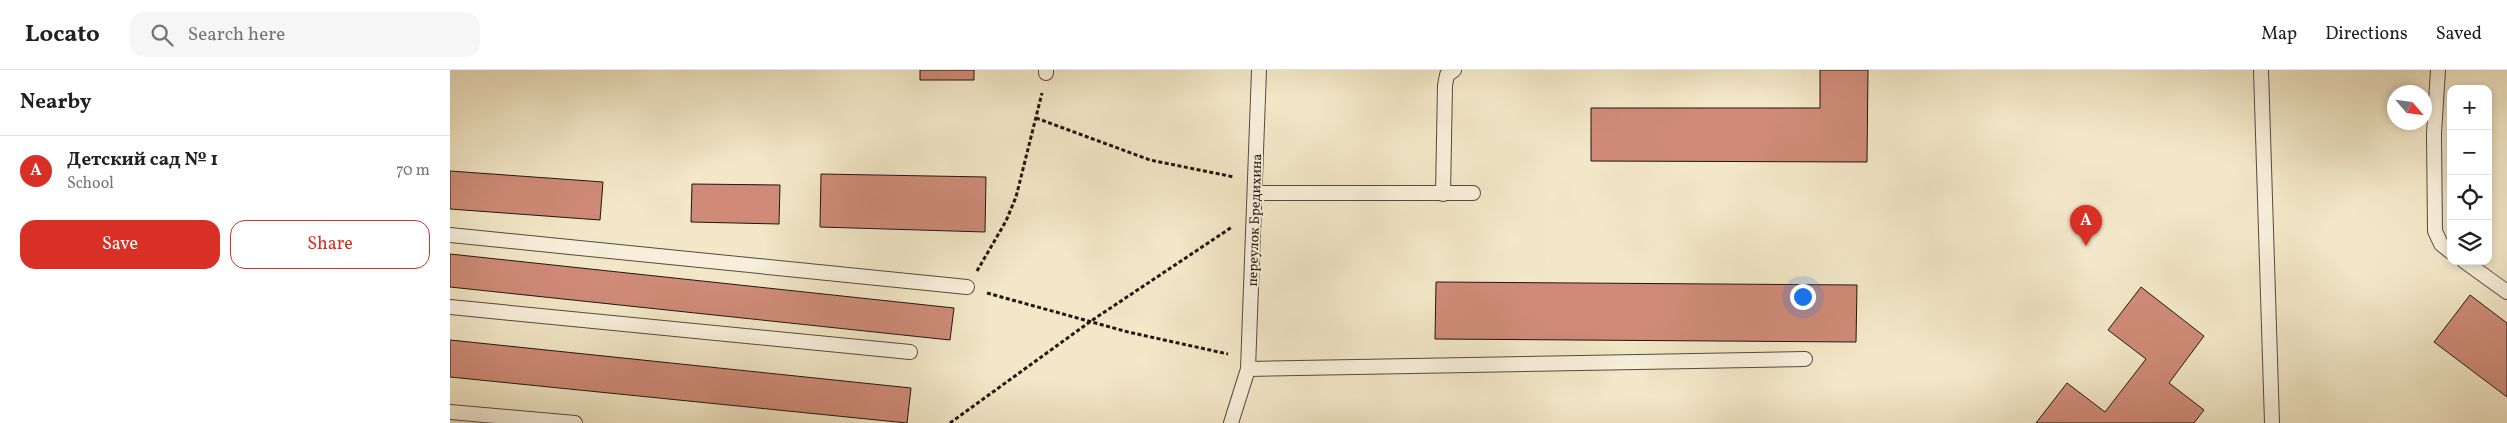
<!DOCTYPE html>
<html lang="en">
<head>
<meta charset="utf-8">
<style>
  :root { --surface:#fff; --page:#f6f6f6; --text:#202124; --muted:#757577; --line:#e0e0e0; --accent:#d93025 }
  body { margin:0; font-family:Vollkorn,serif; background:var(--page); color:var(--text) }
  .controls { position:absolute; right:15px; top:15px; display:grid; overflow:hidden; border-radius:10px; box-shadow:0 2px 8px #0003 }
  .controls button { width:45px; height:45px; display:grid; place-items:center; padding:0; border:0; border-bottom:1px solid var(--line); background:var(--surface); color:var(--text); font:25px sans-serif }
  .compass { position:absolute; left:1937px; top:15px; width:45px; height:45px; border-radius:50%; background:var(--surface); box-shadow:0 2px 8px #0003; rotate:118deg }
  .you { position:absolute; left:1352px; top:226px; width:18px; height:18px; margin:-12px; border:4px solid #fff; border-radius:50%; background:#1a73e8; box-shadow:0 0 0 8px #1a73e833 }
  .badge { display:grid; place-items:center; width:32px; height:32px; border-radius:50%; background:var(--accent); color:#fff; font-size:16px; font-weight:700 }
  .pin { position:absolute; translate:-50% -41px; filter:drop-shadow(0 1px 2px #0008) }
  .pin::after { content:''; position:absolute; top:26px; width:18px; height:15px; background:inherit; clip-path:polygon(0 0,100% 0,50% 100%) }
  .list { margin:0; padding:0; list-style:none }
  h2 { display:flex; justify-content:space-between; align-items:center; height:65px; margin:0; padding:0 20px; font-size:21px }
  h2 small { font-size:16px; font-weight:400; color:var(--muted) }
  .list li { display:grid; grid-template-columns:32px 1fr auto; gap:15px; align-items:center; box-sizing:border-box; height:70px; padding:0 20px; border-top:1px solid var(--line) }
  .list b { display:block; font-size:19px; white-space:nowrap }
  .list p { margin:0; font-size:16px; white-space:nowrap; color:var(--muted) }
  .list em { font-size:16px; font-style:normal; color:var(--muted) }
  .actions { display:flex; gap:10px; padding:15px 20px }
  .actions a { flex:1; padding:11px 0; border:1px solid var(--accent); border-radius:15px; text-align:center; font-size:18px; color:var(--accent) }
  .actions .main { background:var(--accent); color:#fff }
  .icon { flex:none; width:28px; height:28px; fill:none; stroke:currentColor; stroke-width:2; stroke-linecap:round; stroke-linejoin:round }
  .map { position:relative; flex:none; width:2057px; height:353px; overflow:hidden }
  header { display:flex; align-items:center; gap:30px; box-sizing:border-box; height:70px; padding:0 25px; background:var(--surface); border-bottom:1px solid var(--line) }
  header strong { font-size:24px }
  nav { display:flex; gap:28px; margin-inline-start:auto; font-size:18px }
  .search { width:350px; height:45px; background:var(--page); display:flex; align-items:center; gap:12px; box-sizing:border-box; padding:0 18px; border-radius:15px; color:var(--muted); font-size:19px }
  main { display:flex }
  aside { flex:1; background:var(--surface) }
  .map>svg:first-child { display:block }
</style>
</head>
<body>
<header>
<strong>Locato</strong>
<div class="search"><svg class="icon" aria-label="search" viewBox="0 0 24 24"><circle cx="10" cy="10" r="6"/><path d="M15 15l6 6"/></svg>Search here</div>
<nav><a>Map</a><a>Directions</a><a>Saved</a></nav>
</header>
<main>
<aside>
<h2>Nearby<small></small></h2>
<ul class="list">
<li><span class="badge">A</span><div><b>Детский сад № 1</b><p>School</p></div><em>70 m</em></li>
</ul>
<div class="actions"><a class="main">Save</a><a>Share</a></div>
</aside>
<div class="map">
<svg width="2057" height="353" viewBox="0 0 2057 353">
  <rect width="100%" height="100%" fill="#f2e7c7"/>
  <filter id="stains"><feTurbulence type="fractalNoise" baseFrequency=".004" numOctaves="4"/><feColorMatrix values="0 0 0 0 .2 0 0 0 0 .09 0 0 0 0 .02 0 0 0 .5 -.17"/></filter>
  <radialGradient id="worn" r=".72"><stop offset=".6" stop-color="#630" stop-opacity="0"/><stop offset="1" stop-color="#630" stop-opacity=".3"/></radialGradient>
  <path fill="#cf8b78" stroke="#22160f" d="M470 0H524V10H470Z
    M1370 0H1418L1417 92 1141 91V38H1370Z
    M0 101 153 112 150 150 0 139Z
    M371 104 536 107 535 162 370 157Z
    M242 114 330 115 329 154 241 152Z
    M0 184 504 238 500 270 0 217Z
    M986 212 1407 215 1406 272 985 269Z
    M1691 217 1754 266 1719 313 1754 340 1744 353H1586L1617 313 1655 342 1696 289 1658 260Z
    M2020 225 2057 253V327L1984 272Z
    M0 270 461 318 457 353 0 307Z"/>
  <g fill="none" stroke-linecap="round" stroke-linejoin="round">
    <g stroke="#564a3d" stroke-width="16">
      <path id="service" d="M1811 0 1822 353
        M1988 0 1984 64 1985 161 1991 174 2001 182
        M596 3V0
        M805 123H1023
        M993 124 995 15 997 5 1004 0
        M0 165 517 217
        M2014 191 2057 222
        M0 237 460 282
        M798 299 1355 289
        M0 342 125 353
        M781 353 798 299 809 0"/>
    </g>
    <path stroke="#22160f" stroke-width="3" stroke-dasharray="4 2.5" stroke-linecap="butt" d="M586 48 700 90 784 107
      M527 201 556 151 566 127 592 23
      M537 223 678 262 778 284
      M500 353 641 251 782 157"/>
    <use href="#service" stroke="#f7efdb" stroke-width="14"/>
  </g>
  <g text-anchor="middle" stroke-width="4" stroke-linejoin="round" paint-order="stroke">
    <g font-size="14" fill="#22160f" stroke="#f7efdb">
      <text transform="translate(804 150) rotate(-88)" y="5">переулок Бредихина</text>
    </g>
  </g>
  <rect width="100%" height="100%" filter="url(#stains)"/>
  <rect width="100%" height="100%" fill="url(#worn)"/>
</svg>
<div class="controls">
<button>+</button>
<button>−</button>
<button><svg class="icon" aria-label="locate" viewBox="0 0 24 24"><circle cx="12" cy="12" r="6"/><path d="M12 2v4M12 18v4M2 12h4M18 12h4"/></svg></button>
<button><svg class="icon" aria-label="layers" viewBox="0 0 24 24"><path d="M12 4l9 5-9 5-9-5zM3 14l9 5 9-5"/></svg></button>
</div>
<svg class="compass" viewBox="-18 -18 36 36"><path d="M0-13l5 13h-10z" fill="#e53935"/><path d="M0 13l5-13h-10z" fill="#757577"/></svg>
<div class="you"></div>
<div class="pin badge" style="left:1636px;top:176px">A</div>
</div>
</main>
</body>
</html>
